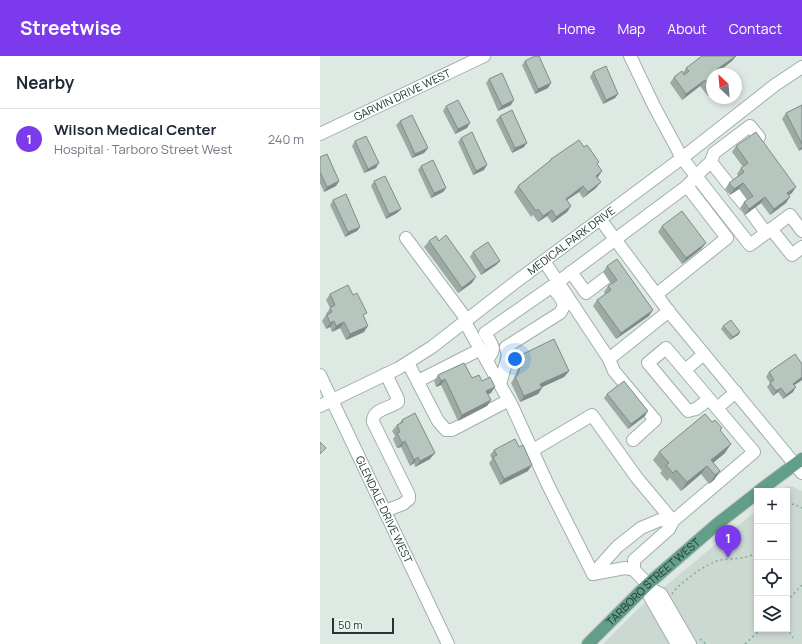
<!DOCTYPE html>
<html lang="en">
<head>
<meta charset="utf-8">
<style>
  :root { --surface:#fff; --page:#f2f2f3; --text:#1f2937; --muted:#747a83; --line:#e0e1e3; --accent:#7c3aed }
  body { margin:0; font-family:Manrope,sans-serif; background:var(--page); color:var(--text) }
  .controls { position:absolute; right:12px; bottom:12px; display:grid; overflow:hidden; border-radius:0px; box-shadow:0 2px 6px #0003 }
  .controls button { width:36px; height:36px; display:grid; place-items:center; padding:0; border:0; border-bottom:1px solid var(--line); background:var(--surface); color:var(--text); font:20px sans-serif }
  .compass { position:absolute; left:386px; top:12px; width:36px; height:36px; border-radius:50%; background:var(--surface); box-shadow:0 2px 6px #0003; rotate:334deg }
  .scale { position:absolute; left:12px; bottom:10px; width:62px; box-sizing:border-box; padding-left:4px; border:2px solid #20382f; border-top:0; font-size:11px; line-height:14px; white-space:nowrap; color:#20382f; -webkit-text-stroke:3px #eef6f1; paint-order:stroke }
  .you { position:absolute; left:195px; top:303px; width:14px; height:14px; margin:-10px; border:3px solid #fff; border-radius:50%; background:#1a73e8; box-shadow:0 0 0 6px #1a73e833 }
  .badge { display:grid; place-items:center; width:26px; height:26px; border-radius:50%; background:var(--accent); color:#fff; font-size:13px; font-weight:700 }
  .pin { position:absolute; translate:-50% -33px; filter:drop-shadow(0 1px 2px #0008) }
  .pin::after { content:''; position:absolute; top:21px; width:14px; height:12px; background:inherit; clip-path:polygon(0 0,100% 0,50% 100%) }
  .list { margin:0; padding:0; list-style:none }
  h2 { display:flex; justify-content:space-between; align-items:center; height:52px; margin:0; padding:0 16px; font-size:17px }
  h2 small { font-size:13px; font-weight:400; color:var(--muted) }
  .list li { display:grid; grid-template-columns:26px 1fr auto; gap:12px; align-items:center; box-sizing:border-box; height:60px; padding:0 16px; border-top:1px solid var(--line) }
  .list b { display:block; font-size:15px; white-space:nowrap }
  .list p { margin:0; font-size:13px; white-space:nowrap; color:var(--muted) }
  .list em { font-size:13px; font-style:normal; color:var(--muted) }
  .icon { flex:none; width:22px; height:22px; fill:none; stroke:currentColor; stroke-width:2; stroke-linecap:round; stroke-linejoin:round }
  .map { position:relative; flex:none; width:482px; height:588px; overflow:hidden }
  header { display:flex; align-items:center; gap:24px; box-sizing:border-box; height:56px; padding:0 20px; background:var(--accent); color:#fff }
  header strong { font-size:19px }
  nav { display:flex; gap:22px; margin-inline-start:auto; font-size:14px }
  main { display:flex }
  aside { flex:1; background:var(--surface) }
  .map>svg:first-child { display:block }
</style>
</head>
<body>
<header>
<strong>Streetwise</strong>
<nav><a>Home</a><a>Map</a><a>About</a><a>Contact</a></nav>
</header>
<main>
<aside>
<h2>Nearby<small></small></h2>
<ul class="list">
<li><span class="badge">1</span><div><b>Wilson Medical Center</b><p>Hospital · Tarboro Street West</p></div><em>240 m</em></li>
</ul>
</aside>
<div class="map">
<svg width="482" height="588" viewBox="0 0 482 588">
  <rect width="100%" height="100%" fill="#dee9e3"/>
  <path fill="#ccd9d2" d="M472 430 482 435V588H283L320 551 437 454V573H467V435H459L463 432Z"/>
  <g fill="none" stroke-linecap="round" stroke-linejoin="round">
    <g stroke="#a1b0a9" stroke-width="14">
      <g id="minor">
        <path d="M310 0 334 50 362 102 430 189 470 159 482 175"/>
        <path id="s1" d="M0 78 164 0"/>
        <path d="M391 106 394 97 430 70 439 81"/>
        <path d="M414 136 425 149"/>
        <path d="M430 155 446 177"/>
        <path d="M280 163 350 257 482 417"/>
        <path d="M451 173 472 199 482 191"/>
        <path d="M86 182 147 264"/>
        <path d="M224 205 289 303 349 255"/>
        <path d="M251 216 266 237 287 221"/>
        <path d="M238 226 367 130C375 122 382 113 391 106L410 130"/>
        <path d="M337 238 407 182 367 130"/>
        <path d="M145 266 192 350 228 429 273 518 305 512 314 514 333 534 341 538 370 588"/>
        <path d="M289 303 294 315 335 364 313 384"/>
        <path d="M167 304C177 291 173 291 165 277L231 231C238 237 242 242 244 250L240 257 186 291 188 300 180 328"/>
        <path d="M88 307 118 365 126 374H132L189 344"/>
        <path d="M365 314 384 298"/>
        <path id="s2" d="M0 319 128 588"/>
        <path d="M98 325 161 293"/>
        <path id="s3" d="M0 350 79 312 112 291 197 225 362 102 455 29 482 11"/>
        <path d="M397 352 416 336"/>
        <path d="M213 394 272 359 317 422 353 465"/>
        <path d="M65 455 83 448 89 443V439L53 366C52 353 69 353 78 346V343L66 318"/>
        <path d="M314 514V504L349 473 353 465 434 396 346 292 328 307 368 355 376 353 389 343"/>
        <path d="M273 518 297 491 321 472 340 464 353 465"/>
        <path d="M333 534 330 541 357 588"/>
      </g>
    </g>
    <g stroke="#bcc3c1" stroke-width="14">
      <g id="major">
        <path d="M439 435 482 403"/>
        <path id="s4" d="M268 588 328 528 396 469 437 437"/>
      </g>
    </g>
    <path stroke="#7fac9a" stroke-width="1.5" stroke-dasharray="2 3" stroke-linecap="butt" d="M467 450 474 448 482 452
      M352 538C359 527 388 506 401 504 413 502 426 504 437 496
      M467 545 482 529
      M436 552 437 553
      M467 572 473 582
      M380 583 386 588
      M425 588 441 573"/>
    <use href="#minor" stroke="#fff" stroke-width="12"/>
    <use href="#major" stroke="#639e89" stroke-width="12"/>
  </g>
  <path fill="#9daaa4" d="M416 0 412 5 398 16 392 18V37L388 40 380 30 362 44 350 27 354 21 363 17 366 12Z
    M205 5 228 32 215 38 202 9Z
    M273 16 298 38 295 42 283 48 270 21Z
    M169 23 191 49 178 55 166 27Z
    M482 49V93L479 95 462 63 466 57Z
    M126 50 147 72 135 78 123 55Z
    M180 60 204 91 192 97 176 64Z
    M80 65 108 92 104 97 92 102 76 69Z
    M141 82 164 114 153 119 138 86Z
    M35 85 56 112 44 117 32 90Z
    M416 90 472 137 469 139 466 147 450 159 441 147 425 159 420 152 424 146 427 144 419 133 410 139 405 133 409 127 418 120 417 118 421 112 423 111 412 96Z
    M0 101 19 125 16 130 4 136 0 127Z
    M231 103 277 109 282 115 277 122 276 132 263 142 259 136 247 144 251 150 247 156 232 167 227 160 218 166 213 159 211 161 194 136 198 130 228 107Z
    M101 110 126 132 123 136 111 142 98 114Z
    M54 125 81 153 77 157 66 163 51 130Z
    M13 144 40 171 37 175 25 181 10 149Z
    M342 170 381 193 362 208 338 176Z
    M109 185H119L152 227 138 237 104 191Z
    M153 196 180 205 176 209 161 219 150 201Z
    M287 210 329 260 296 283 273 250 277 244 285 238 284 236 288 230 291 228 283 216Z
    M10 238 44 262V276L26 284 20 272 12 276 10 271 6 273 2 265 6 259V258L10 252 6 244Z
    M403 270 420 276 418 279 410 284 401 273Z
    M201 299 249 315 244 321 222 331V332L218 338 200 346 191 327 194 322 199 310 196 305Z
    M449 316 482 324 474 329 473 336 463 343 458 336 453 340 447 331 450 327 446 321Z
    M118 319 152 322 162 325 171 337 168 338 171 344 167 350 138 365 121 329 116 331 114 325Z
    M287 338 325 360 308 373 284 342Z
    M82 364 110 403 95 411 94 407 90 410 81 391 77 392 73 383 75 380 72 375 77 369 79 368Z
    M392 366 402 372 400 375 405 397 393 407 400 415 394 424 389 428 381 418 361 435 350 422 347 425 340 417 342 415 333 404 339 396Z
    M174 394 208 415 180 429 169 407 172 403 170 399Z"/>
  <path fill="#7f8b86" d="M416 0 412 5 395 18 396 14Z
    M385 24 380 30 362 44 366 38Z
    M231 27 228 32 215 38 218 33Z
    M392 34V37L388 40Z
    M298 38 295 42 283 48 286 44Z
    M194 44 191 49 178 55 182 50Z
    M150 67 147 72 135 78 138 73Z
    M207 87 204 91 192 97 195 92Z
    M482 90V93L479 95Z
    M108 92 104 97 92 102 95 98Z
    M59 107 56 112 44 117 48 113Z
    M167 109 164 114 153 119 156 115Z
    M282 115 278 121 272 126 276 120Z
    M19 125 16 130 4 136 7 131Z
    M281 126 276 132 263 142 268 136Z
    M423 127 419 133 410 139 414 133Z
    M263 130 259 136 241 148 246 143Z
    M476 131 472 137 463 143 467 137Z
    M126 132 123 136 111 142 114 137Z
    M445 141 441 147 425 159 429 153Z
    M470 141 466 147 450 159 454 153Z
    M251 150 247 156 232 167 236 161Z
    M81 153 77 157 66 163 69 158Z
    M232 154 227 160 218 166 223 160Z
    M40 171 37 175 25 181 28 176Z
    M386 187 381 193 362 208 366 202Z
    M180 205 176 209 161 219 165 214Z
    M156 221 152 227 138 237 142 232Z
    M333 254 329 260 296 283 301 277Z
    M14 265 10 271 6 273 10 267Z
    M24 266 20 272 12 276 16 270Z
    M48 270 44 276 26 284 30 278Z
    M420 276 418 279 410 284 413 281Z
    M249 315 244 321 216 334 220 328Z
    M482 321V324L470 332 473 328Z
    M125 323 121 329 116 331 121 325Z
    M175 331 171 337 162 341 166 335Z
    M476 331 473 336 463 343 466 339Z
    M222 332 218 338 200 346 204 340Z
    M461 332 458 336 453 340 456 335Z
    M171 344 167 350 138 365 142 359Z
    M328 355 325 360 308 373 311 368Z
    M85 385 81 391 77 392 82 387Z
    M411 388 405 397 388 411 391 404Z
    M115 397 110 403 95 411 100 405Z
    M98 401 94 407 90 410 94 404Z
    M212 409 208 415 180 429 184 423Z
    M387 410 381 418 361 435 367 426Z
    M400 415 394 424 389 428 395 419Z"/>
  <path fill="#b6c6bf" stroke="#7f8b86" d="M215 0H219L231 27 218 33 205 5Z
    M382 0H416L396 14 399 18H392V34L385 24 366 38 354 21 362 15 364 19 369 15 366 12Z
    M286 10 298 38 286 44 273 16Z
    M182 17 194 44 182 50 169 23Z
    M138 44 150 67 138 73 126 50Z
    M482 49V88L466 57Z
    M192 54 207 87 195 92 180 60Z
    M92 59 108 92 95 98 80 65Z
    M152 76 167 109 156 115 141 82Z
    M436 76 476 131 467 137 470 141 454 153 445 141 429 153 424 146 433 140 423 127 414 133 409 127 424 116 421 112 428 107 416 90Z
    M46 80 59 107 48 113 35 85Z
    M259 84 264 91 267 89 279 106 277 108 282 115 276 120 281 126 268 136 263 130 246 143 251 150 236 161 232 154 223 160 218 153 216 155 198 130 231 104V103Z
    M7 98 19 125 7 131 0 116V101Z
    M113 104 126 132 114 137 101 110Z
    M65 120 81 153 69 158 54 125Z
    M26 138 40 171 28 176 13 144Z
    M362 155 386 187 366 202 342 170Z
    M126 179 156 221 142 232 109 185 116 180 119 185Z
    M168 186 180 205 165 214 153 196Z
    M297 203 333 254 301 277 277 244 291 234 288 230 297 224 287 210Z
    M28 229 33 239 37 237 47 257 43 259 48 270 30 278 24 266 16 270 14 265 10 267 7 259 12 256 10 252 15 249 10 238Z
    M411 264 420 276 413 281 403 270Z
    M234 283 249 315 220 328 222 332 204 340 195 321 197 320 203 304 201 299Z
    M475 298 482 308V321L473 328 476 331 466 339 461 332 456 335 450 327 454 324 449 316Z
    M144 307 152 322 159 319 162 325 170 321 175 331 166 335 171 344 142 359 125 323 121 325 118 319Z
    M304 325 328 355 311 368 287 338Z
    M95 357 115 397 100 405 98 401 94 404 85 385 82 387 77 377 80 376 77 369 83 366 82 364Z
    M385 358 392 366 395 364 402 372 400 374 411 388 391 404 400 415 395 419 387 410 367 426 356 414 353 417 346 409 349 407 339 396Z
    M195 383 199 391 203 389 212 409 184 423 173 401 177 399 174 394Z
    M0 386 6 392 0 398Z"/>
  <g text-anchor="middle" stroke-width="3.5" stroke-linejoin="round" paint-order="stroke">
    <g font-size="11" fill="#20382f" stroke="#eef6f1">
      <text dy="4" stroke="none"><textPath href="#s1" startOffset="91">GARWIN DRIVE WEST</textPath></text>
      <text dy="4" stroke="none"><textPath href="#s3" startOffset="302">MEDICAL PARK DRIVE</textPath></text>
      <text dy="4" stroke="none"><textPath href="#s2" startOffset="149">GLENDALE DRIVE WEST</textPath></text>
      <text dy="4" stroke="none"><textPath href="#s4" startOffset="90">TARBORO STREET WEST</textPath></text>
    </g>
  </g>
</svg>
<div class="controls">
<button>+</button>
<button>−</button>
<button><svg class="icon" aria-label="locate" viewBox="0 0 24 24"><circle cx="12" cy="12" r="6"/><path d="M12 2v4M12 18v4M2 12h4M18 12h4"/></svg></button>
<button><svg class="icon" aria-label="layers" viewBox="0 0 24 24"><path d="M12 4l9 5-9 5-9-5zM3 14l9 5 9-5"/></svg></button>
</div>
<svg class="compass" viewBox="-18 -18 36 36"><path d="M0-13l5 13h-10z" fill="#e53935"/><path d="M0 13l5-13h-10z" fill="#747a83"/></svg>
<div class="scale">50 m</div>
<div class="you"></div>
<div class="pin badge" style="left:408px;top:502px">1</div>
</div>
</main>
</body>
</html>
